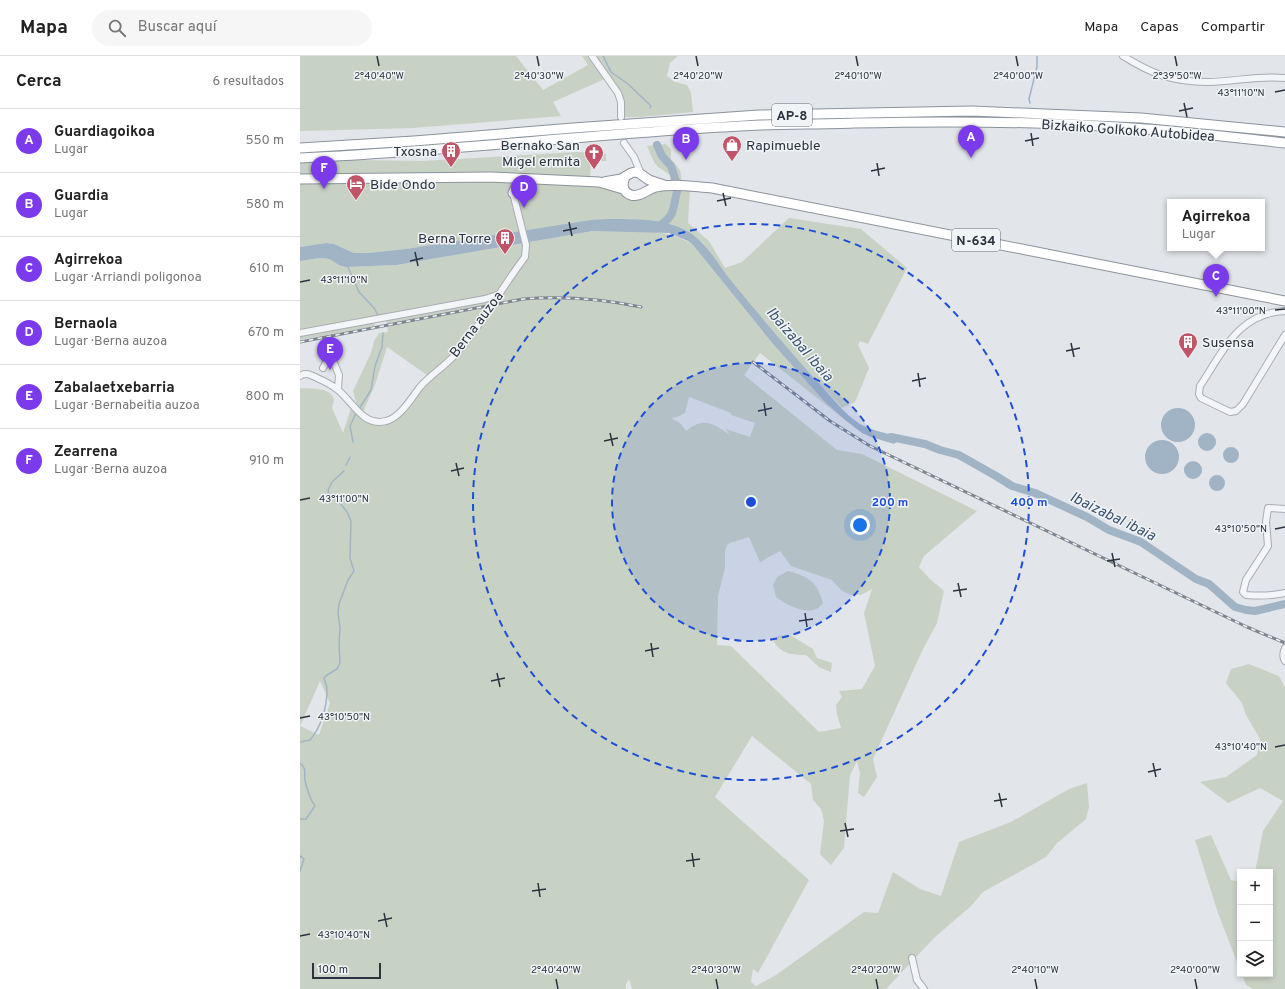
<!DOCTYPE html>
<html lang="es">
<head>
<meta charset="utf-8">
<style>
  :root { --surface:#fff; --page:#f6f6f6; --text:#222; --muted:#767676; --line:#e0e0e0; --accent:#7c3aed }
  body { margin:0; font-family:Overpass,sans-serif; background:var(--page); color:var(--text) }
  .controls { position:absolute; right:12px; bottom:12px; display:grid; overflow:hidden; border-radius:0px; box-shadow:0 2px 6px #0003 }
  .controls button { width:36px; height:36px; display:grid; place-items:center; padding:0; border:0; border-bottom:1px solid var(--line); background:var(--surface); color:var(--text); font:20px sans-serif }
  .scale { position:absolute; left:12px; bottom:10px; width:69px; box-sizing:border-box; padding-left:4px; border:2px solid #2c333f; border-top:0; font-size:11px; line-height:14px; white-space:nowrap; color:#2c333f; -webkit-text-stroke:3px #f1f4f6; paint-order:stroke }
  .you { position:absolute; left:560px; top:469px; width:14px; height:14px; margin:-10px; border:3px solid #fff; border-radius:50%; background:#1a73e8; box-shadow:0 0 0 6px #1a73e833 }
  .badge { display:grid; place-items:center; width:26px; height:26px; border-radius:50%; background:var(--accent); color:#fff; font-size:13px; font-weight:700 }
  .pin { position:absolute; translate:-50% -33px; filter:drop-shadow(0 1px 2px #0008) }
  .pin::after { content:''; position:absolute; top:21px; width:14px; height:12px; background:inherit; clip-path:polygon(0 0,100% 0,50% 100%) }
  .popup { position:absolute; left:867px; top:143px; width:98px; height:52px; box-sizing:border-box; display:grid; place-content:center; border-radius:0px; background:var(--surface); filter:drop-shadow(0 1px 3px #0005); font-size:13px; white-space:nowrap; color:var(--muted) }
  .popup b { font-size:15px; color:var(--text) }
  .popup::after { content:''; position:absolute; left:50%; top:100%; margin-left:-8px; border:8px solid transparent; border-top-color:var(--surface) }
  .list { margin:0; padding:0; list-style:none }
  h2 { display:flex; justify-content:space-between; align-items:center; height:52px; margin:0; padding:0 16px; font-size:17px }
  h2 small { font-size:13px; font-weight:400; color:var(--muted) }
  .list li { display:grid; grid-template-columns:26px 1fr auto; gap:12px; align-items:center; box-sizing:border-box; height:64px; padding:0 16px; border-top:1px solid var(--line) }
  .list b { display:block; font-size:15px; white-space:nowrap }
  .list p { margin:0; font-size:13px; white-space:nowrap; color:var(--muted) }
  .list em { font-size:13px; font-style:normal; color:var(--muted) }
  .icon { flex:none; width:22px; height:22px; fill:none; stroke:currentColor; stroke-width:2; stroke-linecap:round; stroke-linejoin:round }
  .map { position:relative; flex:none; width:985px; height:933px; overflow:hidden }
  header { display:flex; align-items:center; gap:24px; box-sizing:border-box; height:56px; padding:0 20px; background:var(--surface); border-bottom:1px solid var(--line) }
  header strong { font-size:19px }
  nav { display:flex; gap:22px; margin-inline-start:auto; font-size:14px }
  .search { width:280px; height:36px; background:var(--page); display:flex; align-items:center; gap:10px; box-sizing:border-box; padding:0 14px; border-radius:22px; color:var(--muted); font-size:15px }
  main { display:flex }
  aside { flex:1; background:var(--surface) }
  .map>svg:first-child { display:block }
</style>
</head>
<body>
<header>
<strong>Mapa</strong>
<div class="search"><svg class="icon" aria-label="search" viewBox="0 0 24 24"><circle cx="10" cy="10" r="6"/><path d="M15 15l6 6"/></svg>Buscar aquí</div>
<nav><a>Mapa</a><a>Capas</a><a>Compartir</a></nav>
</header>
<main>
<aside>
<h2>Cerca<small>6 resultados</small></h2>
<ul class="list">
<li><span class="badge">A</span><div><b>Guardiagoikoa</b><p>Lugar</p></div><em>550 m</em></li>
<li><span class="badge">B</span><div><b>Guardia</b><p>Lugar</p></div><em>580 m</em></li>
<li><span class="badge">C</span><div><b>Agirrekoa</b><p>Lugar · Arriandi poligonoa</p></div><em>610 m</em></li>
<li><span class="badge">D</span><div><b>Bernaola</b><p>Lugar · Berna auzoa</p></div><em>670 m</em></li>
<li><span class="badge">E</span><div><b>Zabalaetxebarria</b><p>Lugar · Bernabeitia auzoa</p></div><em>800 m</em></li>
<li><span class="badge">F</span><div><b>Zearrena</b><p>Lugar · Berna auzoa</p></div><em>910 m</em></li>
</ul>
</aside>
<div class="map">
<svg width="985" height="933" viewBox="0 0 985 933">
  <rect width="100%" height="100%" fill="#e2e5e9"/>
  <path fill="#c8d2c4" fill-rule="evenodd" d="M0 0H216L243 34 288 9 282 0H378L370 7 367 20 375 26 387 29 391 37 393 56 340 61H321V46L307 22 253 46 261 60 113 72 3 75H0Z
    M366 88 371 93V103L380 114 383 131H390L388 167 409 185 425 212 442 206 489 162 561 173 607 212 568 288 560 285 558 289 569 312 555 346 542 352 486 291 432 227 403 187 396 181 380 171 371 168 326 163 290 164 106 193 68 197H54L34 188 26 187 0 191V103L122 105 277 96 306 98V105H291L290 122 329 139 370 130V119L358 111 354 106 347 90Z
    M293 175C324 175 367 170 393 189L473 288 523 344 545 364 460 297 444 319 537 394 562 398 677 455 624 500 619 511 629 522 644 535 637 567 622 595 573 703 577 721 564 741 558 737 560 717 557 705 550 719 544 792 531 809 520 798 524 765 521 753 513 744 511 728 452 680 415 741 509 824 458 917 453 913 451 926 456 930 476 919 564 856 578 857 593 816 620 833 641 840 659 786 711 766 769 733 787 727 789 751 786 763 757 787 746 801 683 836 671 850 635 881 586 933H332L329 923 326 928V933H0V332C11 333 32 331 34 344L32 352 43 377 52 349H57L53 335 71 297 74 285 79 277 88 276 86 262 73 264 75 270 0 284V205C9 204 20 201 29 203 36 206 37 210 46 211L97 209ZM87 291 130 321 93 362 87 365 66 362 62 358 75 329ZM389 341 431 357V359L455 367 450 381 426 373 430 379C414 368 404 360 386 375L380 367 371 362 377 361 385 357ZM449 481 460 506 480 495 491 510 532 524 541 534 551 539H561L572 533 564 557 575 610 562 633 539 635 542 641 536 649 537 658 541 672 519 676 431 590 417 589 418 540 425 512V495L427 489 430 487ZM20 625 30 647 19 679 0 670Z
    M488 515C509 521 517 525 523 547 513 563 488 550 476 541L473 529 477 521Z
    M490 579 513 593 517 602 532 607 531 616 520 612 506 599C491 599 481 598 473 584L478 580Z
    M949 608 979 620 985 632V933H953L946 929 942 918H970V816H955L963 775 983 745 960 732 928 747 900 726 926 721 957 699 960 683 946 659 942 647 926 627 931 613Z
    M911 779 931 824 940 826V914L918 857 895 784Z"/>
  <path fill="#a1b4c5" d="M307 163C331 163 366 162 387 175 407 186 418 209 433 227 460 260 488 293 517 325 531 340 543 357 560 368 573 375 589 378 603 381L594 388 571 381 562 377 545 364 523 344 473 288 393 189 388 185 369 177 293 175 97 209 46 211C37 210 36 206 29 203 20 201 9 204 0 205V191L26 187 34 188 54 197H68L106 193 290 164Z
    M861 369a17 17 0 1 1 34 0a17 17 0 1 1-34 0Z
    M898 386a9 9 0 1 1 18 0a9 9 0 1 1-18 0Z
    M845 401a17 17 0 1 1 34 0a17 17 0 1 1-34 0Z
    M923 399a8 8 0 1 1 16 0a8 8 0 1 1-16 0Z
    M884 414a9 9 0 1 1 18 0a9 9 0 1 1-18 0Z
    M909 427a8 8 0 1 1 16 0a8 8 0 1 1-16 0Z"/>
  <g fill="none" stroke-linecap="round" stroke-linejoin="round">
    <path stroke="#a1b4c5" stroke-width="1.5" d="M303 0 311 16 328 28 351 50 350 52
      M730 47 729 43 737 11V0
      M48 211 59 236 74 252 79 261
      M59 353 71 334 75 310 82 291 83 277
      M53 386 50 370 56 357
      M46 409 50 401
      M0 686 10 684C21 671 27 652 27 634 27 630 25 626 24 622L27 619 37 613 40 607 39 589 40 572 38 557 39 548 48 524 54 515 50 502 51 465 47 456 40 447 29 439 28 434 32 426 44 415
      M0 707C7 712 4 718 5 725 7 733 10 743 15 750L6 763H0
      M0 801 1 800 4 803 0 815"/>
    <path stroke="#a1b4c5" stroke-width="8" d="M357 89 362 100 371 110 376 125
      M359 170C376 159 372 154 377 136
      M591 381 625 388 640 394 659 399 696 420 712 430 735 437 787 461 809 474 841 486 875 509 896 523 909 528 935 551 946 554 955 555 985 548"/>
    <g stroke="#a8acb3" stroke-width="8">
      <path id="minor" d="M292 0 318 37 321 46V61
        M823 0C852 18 872 26 908 26 935 26 957 19 985 22
        M324 87 334 101 341 118
        M985 255C938 257 923 296 900 330L899 338 901 342 930 356 936 355 943 348 985 279
        M0 277 185 243 197 239
        M23 312 27 305 34 307 39 319 38 333
        M0 320C6 316 11 319 17 322 24 325 32 329 38 334 53 346 63 371 86 365 100 362 112 341 120 331 132 317 149 308 160 293 184 265 202 231 225 201L226 189 213 137
        M985 453 968 452 966 466 968 490 946 524 943 536 946 539C960 540 972 540 985 537
        M985 592C983 597 982 601 985 605
        M612 902 617 924 624 933"/>
    </g>
    <g stroke="#8b939e" stroke-width="11">
      <path id="highway" d="M0 92 114 85 273 72 459 59 672 55 841 62 985 76
        M0 102C154 95 307 76 460 69 491 68 523 68 554 67 642 65 730 65 817 71 873 74 929 81 985 87
        M325 121C322 128 322 136 331 139 339 142 348 133 356 131 374 127 395 131 412 132L985 245
        M0 123 191 121 299 126 323 133
        M304 126 321 123 331 117 335 116 339 117 349 124 364 129
        M213 137 218 127"/>
    </g>
    <use href="#minor" stroke="#f4f5f8" stroke-width="6"/>
    <use href="#highway" stroke="#fff" stroke-width="9"/>
    <g stroke="#7d8591" stroke-width="3">
      <path id="rail" d="M0 286 223 243C263 240 302 243 341 251
        M453 306 530 365 570 390 947 571 985 587"/>
    </g>
    <use href="#rail" stroke="#f1f4f6" stroke-width="1.5" stroke-dasharray="4.5" stroke-linecap="butt"/>
  </g>
  <path fill="none" stroke="#2c333f" stroke-width="1.5" d="M77 0 79 10M237 0 239 10M396 0 398 10M556 0 558 10M716 0 718 10M875 0 877 10M975 36 985 34M884 47 887 61M879 55 893 52M731 77 733 90M725 85 739 82M577 107 579 120M571 115 585 112M423 137 426 150M417 145 431 142M269 166 272 180M263 175 277 172M115 196 118 210M110 205 123 202M0 226 10 224M975 254 985 253M771 287 774 301M766 295 780 292M618 317 620 331M612 325 626 322M464 347 466 360M458 355 472 352M310 377 313 390M304 385 318 382M156 407 159 420M151 415 164 412M0 444 10 442M975 473 985 471M812 497 815 511M807 505 820 503M658 527 661 541M653 535 667 533M505 557 507 571M499 565 513 563M351 587 353 601M345 595 359 592M197 617 200 631M191 625 205 622M0 662 10 660M975 691 985 689M853 707 856 721M848 716 861 713M699 737 702 751M694 745 707 743M545 767 548 781M540 775 554 773M392 797 394 811M386 805 400 803M238 827 240 841M232 835 246 833M84 857 87 871M78 865 92 862M0 880 10 878M256 923 258 933M416 923 418 933M576 923 578 933M735 923 737 933M895 923 897 933"/>
  <circle cx="451" cy="446" r="139" fill="#1d4ed8" fill-opacity=".12"/>
  <g fill="none" stroke="#1d4ed8" stroke-width="2" stroke-dasharray="7 5">
    <circle cx="451" cy="446" r="139"/>
    <circle cx="451" cy="446" r="278"/>
  </g>
  <defs>
    <g id="shop-pin" transform="scale(1)"><path d="M0 17L-7.5 6A9.5 9.5 0 1 1 7.5 6Z" fill="#c15468" stroke="#f1f4f6"/><path d="M-5-2.5h2.3a2.7 3.5 0 0 1 5.4 0H5L5.5 6h-11ZM-1.5-2.5h3a1.5 2.3 0 0 0-3 0Z" fill="#fff"/></g>
    <g id="building-pin" transform="scale(1)"><path d="M0 17L-7.5 6A9.5 9.5 0 1 1 7.5 6Z" fill="#c15468" stroke="#f1f4f6"/><path d="M-4-6H4V6H1V3H-1V6H-4ZM-2.5-4.3h1.7v1.8h-1.7ZM.8-4.3h1.7v1.8H.8ZM-2.5-1h1.7V.8h-1.7ZM.8-1h1.7V.8H.8Z" fill="#fff"/></g>
    <g id="church-pin" transform="scale(1)"><path d="M0 17L-7.5 6A9.5 9.5 0 1 1 7.5 6Z" fill="#c15468" stroke="#f1f4f6"/><path d="M-1.2-6h2.4v3.5h3.3v2.4h-3.3V6h-2.4V-.1h-3.3v-2.4h3.3Z" fill="#fff"/></g>
    <g id="hotel-pin" transform="scale(1)"><path d="M0 17L-7.5 6A9.5 9.5 0 1 1 7.5 6Z" fill="#c15468" stroke="#f1f4f6"/><path d="M-6-4.5h1.5V1H6V5H4.5V3h-9V5H-6ZM-4 0a1.8 1.8 0 1 1 3.6 0ZM.5 0V-2.5h3Q6-2.5 6 0Z" fill="#fff"/></g>
  </defs>
  <g fill-rule="evenodd">
    <use href="#shop-pin" x="432" y="89"/>
    <use href="#building-pin" x="151" y="95"/>
    <use href="#church-pin" x="294" y="97"/>
    <use href="#hotel-pin" x="56" y="128"/>
    <use href="#building-pin" x="205" y="182"/>
    <use href="#building-pin" x="888" y="286"/>
  </g>
  <g text-anchor="middle" stroke-width="3" stroke-linejoin="round" paint-order="stroke">
    <g fill="#f1f4f6" stroke="#676d76" stroke-width="1">
      <rect x="472" y="48" width="40" height="22" rx="3"/>
      <rect x="652" y="173" width="48" height="22" rx="3"/>
    </g>
    <g font-size="13" font-weight="bold" fill="#2c333f">
      <text x="492" y="64">AP-8</text>
      <text x="676" y="189">N-634</text>
    </g>
    <g font-size="14" fill="#2c333f" stroke="#f1f4f6">
      <text transform="translate(828 74) rotate(4)" y="5">Bizkaiko Golkoko Autobidea</text>
      <text transform="translate(176 268) rotate(-53)" y="5">Berna auzoa</text>
    </g>
    <g font-size="14" fill="#2c333f" stroke="#f1f4f6" text-anchor="end">
      <text x="280" y="94">Bernako San<tspan x="280" dy="16">Migel ermita</tspan></text>
      <text x="446" y="94" text-anchor="start">Rapimueble</text>
      <text x="137" y="100">Txosna</text>
      <text x="70" y="133" text-anchor="start">Bide Ondo</text>
      <text x="191" y="187">Berna Torre</text>
      <text x="902" y="291" text-anchor="start">Susensa</text>
    </g>
    <g font-size="15" font-style="italic" fill="#3a536f" stroke="#f1f4f6">
      <text transform="translate(500 288) rotate(49)" y="5">Ibaizabal ibaia</text>
      <text transform="translate(813 460) rotate(26)" y="5">Ibaizabal ibaia</text>
    </g>
  </g>
  <g font-size="10" text-anchor="middle" fill="#2c333f" stroke="#f1f4f6" stroke-width="3" stroke-linejoin="round" paint-order="stroke">
    <text x="79" y="23">2°40'40"W</text>
    <text x="239" y="23">2°40'30"W</text>
    <text x="398" y="23">2°40'20"W</text>
    <text x="877" y="23">2°39'50"W</text>
    <text x="558" y="23">2°40'10"W</text>
    <text x="718" y="23">2°40'00"W</text>
    <text x="941" y="40">43°11'10"N</text>
    <text x="44" y="227">43°11'10"N</text>
    <text x="941" y="258">43°11'00"N</text>
    <text x="44" y="446">43°11'00"N</text>
    <text x="941" y="476">43°10'50"N</text>
    <text x="44" y="664">43°10'50"N</text>
    <text x="941" y="694">43°10'40"N</text>
    <text x="44" y="882">43°10'40"N</text>
    <text x="256" y="917">2°40'40"W</text>
    <text x="416" y="917">2°40'30"W</text>
    <text x="576" y="917">2°40'20"W</text>
    <text x="735" y="917">2°40'10"W</text>
    <text x="895" y="917">2°40'00"W</text>
  </g>
  <circle cx="451" cy="446" r="6" fill="#1d4ed8" stroke="#f1f4f6" stroke-width="2"/>
  <g font-size="12" text-anchor="middle" font-weight="bold" fill="#1d4ed8" stroke="#f1f4f6" stroke-width="3" stroke-linejoin="round" paint-order="stroke">
    <text x="590" y="450">200 m</text>
    <text x="729" y="450">400 m</text>
  </g>
</svg>
<div class="controls">
<button>+</button>
<button>−</button>
<button><svg class="icon" aria-label="layers" viewBox="0 0 24 24"><path d="M12 4l9 5-9 5-9-5zM3 14l9 5 9-5"/></svg></button>
</div>
<div class="scale">100 m</div>
<div class="you"></div>
<div class="pin badge" style="left:671px;top:102px">A</div>
<div class="pin badge" style="left:386px;top:104px">B</div>
<div class="pin badge" style="left:916px;top:241px">C</div>
<div class="popup"><b>Agirrekoa</b>Lugar</div>
<div class="pin badge" style="left:224px;top:152px">D</div>
<div class="pin badge" style="left:30px;top:314px">E</div>
<div class="pin badge" style="left:24px;top:133px">F</div>
</div>
</main>
</body>
</html>
